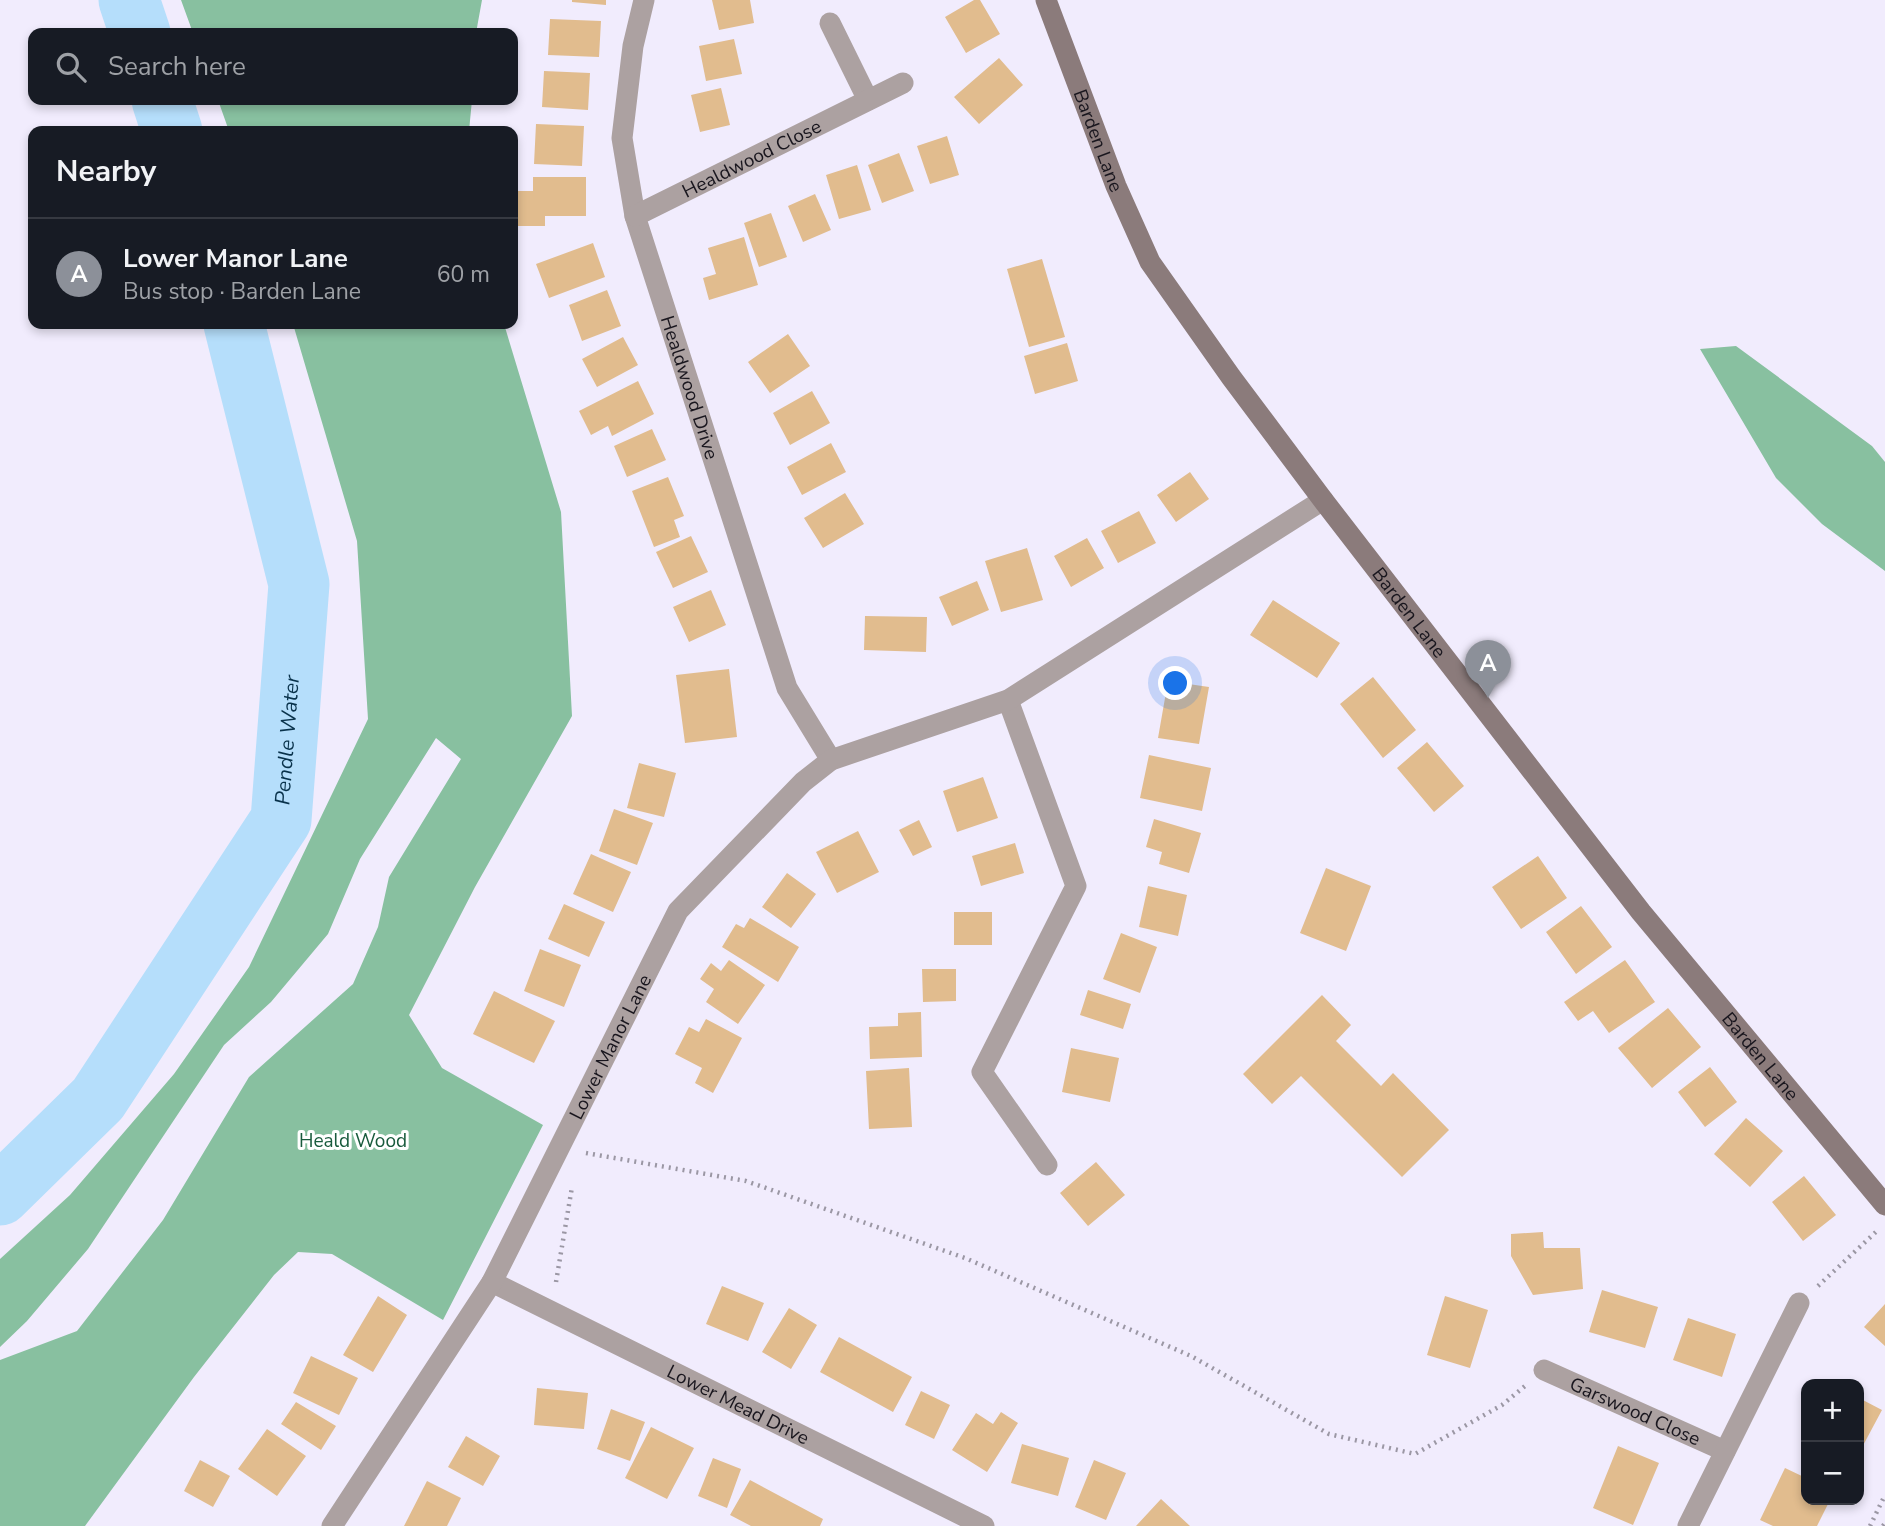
<!DOCTYPE html>
<html lang="en">
<head>
<meta charset="utf-8">
<style>
  :root { --surface:#171b24; --page:#242831; --text:#f1f3f6; --muted:#9ea1a6; --line:#363941; --accent:#8c9099 }
  body { margin:0; font-family:"Nunito Sans",sans-serif; background:var(--page); color:var(--text) }
  .controls { position:absolute; right:21px; bottom:21px; display:grid; overflow:hidden; border-radius:14px; box-shadow:0 4px 10px #0003 }
  .controls button { width:63px; height:63px; display:grid; place-items:center; padding:0; border:0; border-bottom:2px solid var(--line); background:var(--surface); color:var(--text); font:35px sans-serif }
  .you { position:absolute; left:1176px; top:684px; width:24px; height:24px; margin:-18px; border:5px solid #fff; border-radius:50%; background:#1a73e8; box-shadow:0 0 0 10px #1a73e833 }
  .badge { display:grid; place-items:center; width:46px; height:46px; border-radius:50%; background:var(--accent); color:#fff; font-size:23px; font-weight:700 }
  .pin { position:absolute; translate:-50% -58px; filter:drop-shadow(0 2px 4px #0008) }
  .pin::after { content:''; position:absolute; top:37px; width:24px; height:21px; background:inherit; clip-path:polygon(0 0,100% 0,50% 100%) }
  .list { margin:0; padding:0; list-style:none }
  h2 { display:flex; justify-content:space-between; align-items:center; height:91px; margin:0; padding:0 28px; font-size:30px }
  h2 small { font-size:23px; font-weight:400; color:var(--muted) }
  .list li { display:grid; grid-template-columns:46px 1fr auto; gap:21px; align-items:center; box-sizing:border-box; height:112px; padding:0 28px; border-top:2px solid var(--line) }
  .list b { display:block; font-size:26px; white-space:nowrap }
  .list p { margin:0; font-size:23px; white-space:nowrap; color:var(--muted) }
  .list em { font-size:23px; font-style:normal; color:var(--muted) }
  .icon { flex:none; width:38px; height:38px; fill:none; stroke:currentColor; stroke-width:2; stroke-linecap:round; stroke-linejoin:round }
  .map { position:relative; flex:none; width:1885px; height:1526px; overflow:hidden }
  .search { position:absolute; background:var(--surface); box-shadow:0 4px 10px #0003; left:28px; top:28px; width:490px; height:77px; display:flex; align-items:center; gap:18px; box-sizing:border-box; padding:0 24px; border-radius:14px; color:var(--muted); font-size:26px }
  .panel { position:absolute; background:var(--surface); box-shadow:0 4px 10px #0003; left:28px; top:126px; width:490px; height:203px; border-radius:14px }
  .map>svg:first-child { display:block }
</style>
</head>
<body>
<div class="map">
<svg width="1885" height="1526" viewBox="0 0 1885 1526">
  <rect width="100%" height="100%" fill="#f1ecfd"/>
  <path fill="#88c0a0" d="M181 0H482L476 33H193Z
    M218 100H472L469 131H229Z
    M293 324H504L561 512 572 716 475 887 409 1015 442 1068 543 1125 443 1320 332 1254 298 1252 274 1275 194 1377 85 1526H0V1360L77 1331 163 1220 249 1077 353 984 378 927 389 877 461 759 436 738 360 859 328 934 271 1002 224 1045 88 1249 27 1321 0 1347V1259L70 1195 174 1074 249 967 368 719 357 541Z
    M1736 346 1872 446 1885 462V571L1822 524 1776 478 1700 349Z"/>
  <g fill="none" stroke-linecap="round" stroke-linejoin="round">
    <g stroke="#b5defb" stroke-width="61">
      <path d="M129 0 140 33"/>
      <path d="M162 100 172 131"/>
      <path id="s1" d="M0 1195 98 1099 281 820 299 584 234 324"/>
    </g>
  </g>
  <path fill="#e1bc8e" d="M572 0H606V5L572 2Z
    M712 0H750L754 23 719 30Z
    M974 0H980L1000 34 966 53 945 17Z
    M550 19 601 21 599 57 548 55Z
    M734 39 742 74 706 81 699 46Z
    M999 58 1023 85 979 124 954 97Z
    M544 71 590 73 588 110 542 107Z
    M721 88 730 125 700 132 691 95Z
    M536 124 584 126 582 166 534 164Z
    M947 136 959 175 930 184 917 146Z
    M899 153 914 191 882 203 868 165Z
    M857 165 871 210 839 219 826 175Z
    M533 177H586V216H545V226H518V191H533Z
    M815 194 831 230 803 242 788 206Z
    M771 213 787 257 759 267 744 223Z
    M744 237 758 285 709 300 703 278 716 274 708 248Z
    M593 243 605 277 549 298 536 264Z
    M1042 259 1065 337 1029 347 1007 269Z
    M607 290 621 326 582 341 569 305Z
    M788 334 810 366 770 393 748 362Z
    M623 337 638 365 597 387 582 359Z
    M1067 343 1078 381 1035 394 1024 356Z
    M638 381 654 414 612 436 608 426 591 435 579 411Z
    M812 391 830 423 790 445 773 413Z
    M652 429 666 460 627 477 614 446Z
    M831 443 846 472 802 495 787 467Z
    M1190 472 1209 499 1176 522 1157 495Z
    M668 477 684 516 674 520 680 537 654 547 632 491Z
    M845 493 864 524 823 548 804 518Z
    M1139 511 1156 543 1118 563 1101 531Z
    M691 536 708 572 673 588 656 552Z
    M1087 538 1104 568 1071 587 1054 556Z
    M1027 548 1043 600 1001 612 985 561Z
    M977 581 989 610 952 626 939 597Z
    M711 590 726 625 689 642 673 607Z
    M1273 600 1340 643 1317 678 1250 635Z
    M865 616 927 617 926 652 864 650Z
    M729 669 737 737 685 743 676 675Z
    M1373 677 1416 730 1383 758 1340 704Z
    M1168 681 1209 687 1199 744 1158 738Z
    M1427 742 1464 786 1434 812 1397 768Z
    M1149 755 1211 768 1202 811 1140 798Z
    M639 763 676 773 664 817 627 808Z
    M983 777 998 818 957 832 943 791Z
    M614 809 653 823 637 865 599 851Z
    M1154 819 1201 833 1189 873 1159 864 1162 852 1146 847Z
    M919 820 932 847 913 856 899 830Z
    M858 831 879 872 837 893 816 852Z
    M1015 843 1024 873 981 886 972 856Z
    M591 854 631 872 613 912 573 894Z
    M1538 856 1567 898 1521 929 1492 887Z
    M1326 868 1371 886 1346 951 1300 933Z
    M787 873 816 894 791 928 762 907Z
    M1148 886 1187 895 1178 936 1139 927Z
    M564 904 605 922 589 957 548 939Z
    M1581 906 1612 947 1576 974 1546 932Z
    M954 912H992V945H954Z
    M750 918 799 947 778 982 722 947 736 924 744 928Z
    M1121 933 1157 947 1140 993 1103 979Z
    M540 949 581 965 564 1007 524 991Z
    M729 960 765 985 738 1024 706 1002 714 989 700 979 711 963 721 971Z
    M1625 960 1655 1002 1609 1033 1593 1011 1578 1021 1564 1002Z
    M922 969H956V1001L923 1002Z
    M1088 990 1131 1004 1123 1029 1080 1015Z
    M494 991 555 1021 534 1063 473 1034Z
    M1322 995 1351 1025 1336 1041 1381 1086 1393 1073 1449 1130 1402 1177 1301 1076 1272 1104 1243 1074Z
    M1668 1008 1701 1047 1652 1088 1618 1048Z
    M921 1012 922 1057 870 1059 869 1027 898 1026V1013Z
    M706 1019 742 1038 713 1093 695 1083 702 1068 675 1054 689 1027 699 1032Z
    M1071 1048 1119 1058 1110 1102 1062 1092Z
    M1710 1067 1737 1102 1705 1127 1678 1092Z
    M909 1068 912 1127 869 1129 866 1071Z
    M1746 1118 1783 1151 1750 1187 1714 1154Z
    M1096 1162 1125 1195 1088 1226 1060 1193Z
    M1804 1176 1836 1215 1803 1241 1772 1202Z
    M1543 1232 1544 1248H1580L1583 1289 1533 1295 1511 1256V1234Z
    M722 1286 764 1303 748 1341 706 1324Z
    M1602 1290 1658 1307 1645 1348 1589 1332Z
    M378 1296 407 1315 373 1372 343 1355Z
    M1445 1296 1488 1310 1470 1368 1427 1355Z
    M1885 1304V1346L1864 1327Z
    M789 1308 817 1325 791 1369 762 1352Z
    M1688 1318 1736 1334 1722 1377 1673 1360Z
    M839 1337 912 1377 893 1412 820 1372Z
    M311 1356 358 1378 339 1415 293 1393Z
    M537 1388 588 1393 584 1429 534 1425Z
    M921 1391 950 1405 934 1439 905 1425Z
    M1859 1398 1882 1410 1859 1453Z
    M296 1402 336 1426 321 1450 281 1424Z
    M611 1409 645 1422 630 1461 597 1449Z
    M1001 1412 1018 1423 987 1472 952 1450 976 1413 993 1424Z
    M651 1427 694 1448 667 1499 625 1478Z
    M267 1429 306 1456 277 1496 238 1469Z
    M466 1436 500 1456 483 1486 448 1467Z
    M1022 1444 1069 1458 1058 1496 1011 1483Z
    M1618 1446 1659 1463 1633 1525 1593 1508Z
    M713 1458 741 1469 727 1508 698 1496Z
    M200 1460 230 1476 213 1507 184 1491Z
    M1094 1460 1126 1473 1106 1520 1075 1507Z
    M1785 1468 1806 1478V1500H1830L1817 1526H1773L1760 1520Z
    M750 1480 823 1519 820 1526H751L730 1515Z
    M427 1481 461 1498 447 1526H404Z
    M1161 1499 1190 1526H1136Z"/>
  <g fill="none" stroke-linecap="round" stroke-linejoin="round">
    <path stroke="#9b97a4" stroke-width="4.5" stroke-dasharray="2 5" stroke-linecap="butt" d="M586 1153 746 1181 965 1258 1191 1356 1329 1434 1415 1454 1502 1405 1525 1386
      M556 1282 572 1187
      M1818 1286 1878 1230
      M1870 1526 1885 1495
      M1883 1526 1885 1523"/>
    <g stroke="#aca1a1" stroke-width="21">
      <path id="s2" d="M644 0 633 46 622 138 635 216 787 688 831 760"/>
      <path d="M830 23 868 100"/>
      <path id="s3" d="M635 216 903 83"/>
      <path d="M1008 700 1076 886 982 1072 1047 1165"/>
      <path id="s4" d="M492 1282 984 1526"/>
      <path id="s5" d="M1544 1370 1725 1451"/>
      <path id="s6" d="M332 1526 492 1282 678 911 803 782 831 760 1008 700 1323 500"/>
      <path d="M1688 1526 1799 1303"/>
    </g>
    <path stroke="#8b7b7b" stroke-width="21" id="s7" d="M1046 0 1116 186 1150 262 1231 377 1323 500 1641 912 1885 1205"/>
  </g>
  <g text-anchor="middle" stroke-width="6" stroke-linejoin="round" paint-order="stroke">
    <g font-size="19" fill="#19161e" stroke="#fff">
      <text dy="7" stroke="none"><textPath href="#s7" startOffset="150">Barden Lane</textPath></text>
      <text dy="7" stroke="none"><textPath href="#s3" startOffset="130">Healdwood Close</textPath></text>
      <text dy="7" stroke="none"><textPath href="#s2" startOffset="399">Healdwood Drive</textPath></text>
      <text dy="7" stroke="none"><textPath href="#s7" startOffset="718">Barden Lane</textPath></text>
      <text dy="7" stroke="none"><textPath href="#s6" startOffset="555">Lower Manor Lane</textPath></text>
      <text dy="7" stroke="none"><textPath href="#s7" startOffset="1284">Barden Lane</textPath></text>
      <text dy="7" stroke="none"><textPath href="#s4" startOffset="275">Lower Mead Drive</textPath></text>
      <text dy="7" stroke="none"><textPath href="#s5" startOffset="100">Garswood Close</textPath></text>
    </g>
    <g font-size="19" fill="#195b3d" stroke="#fff">
      <text x="353" y="1147">Heald Wood</text>
    </g>
    <g font-size="21" font-style="italic" fill="#09324b" stroke="#fff">
      <text dy="7" stroke="none"><textPath href="#s1" startOffset="551">Pendle Water</textPath></text>
    </g>
  </g>
</svg>
<div class="controls">
<button>+</button>
<button>−</button>
</div>
<div class="you"></div>
<div class="pin badge" style="left:1488px;top:698px">A</div>
<div class="search"><svg class="icon" aria-label="search" viewBox="0 0 24 24"><circle cx="10" cy="10" r="6"/><path d="M15 15l6 6"/></svg>Search here</div>
<section class="panel">
<h2>Nearby<small></small></h2>
<ul class="list">
<li><span class="badge">A</span><div><b>Lower Manor Lane</b><p>Bus stop · Barden Lane</p></div><em>60 m</em></li>
</ul>
</section>
</div>
</body>
</html>
